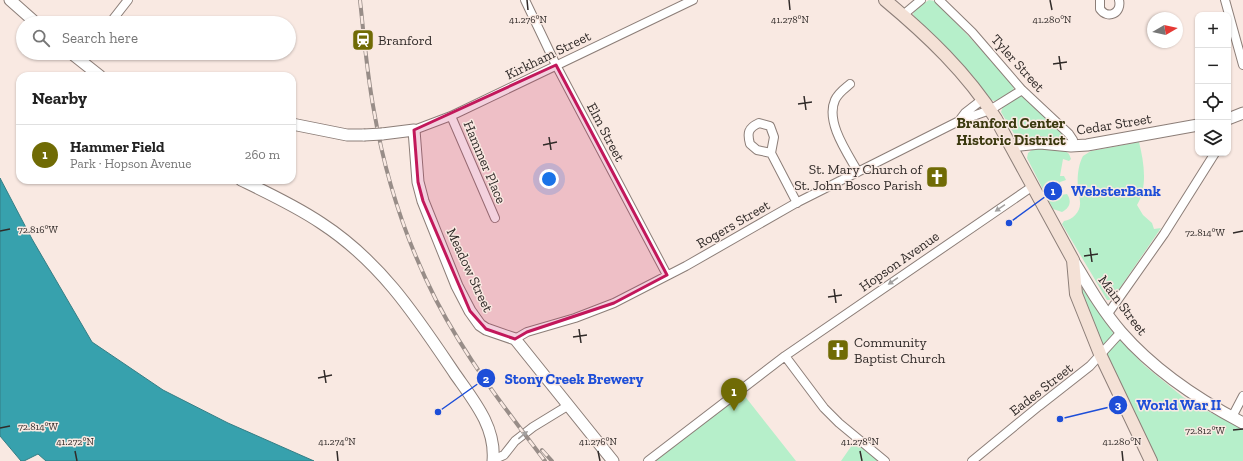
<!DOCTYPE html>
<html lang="en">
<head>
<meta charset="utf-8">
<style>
  :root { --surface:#fff; --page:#f2f2f2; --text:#222; --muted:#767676; --line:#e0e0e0; --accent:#706b05 }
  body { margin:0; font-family:"Zilla Slab",serif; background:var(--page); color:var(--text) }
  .controls { position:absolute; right:12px; top:12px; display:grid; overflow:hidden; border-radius:8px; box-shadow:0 1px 3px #0004 }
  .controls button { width:36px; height:36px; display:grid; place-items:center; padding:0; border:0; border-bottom:1px solid var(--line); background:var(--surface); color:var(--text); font:20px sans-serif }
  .compass { position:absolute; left:1147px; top:12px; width:36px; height:36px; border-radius:50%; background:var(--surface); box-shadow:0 1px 3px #0004; rotate:81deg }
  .you { position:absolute; left:549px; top:179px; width:14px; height:14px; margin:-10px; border:3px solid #fff; border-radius:50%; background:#1a73e8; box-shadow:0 0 0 6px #1a73e833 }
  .badge { display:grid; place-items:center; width:26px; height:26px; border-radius:50%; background:var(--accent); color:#fff; font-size:13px; font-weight:700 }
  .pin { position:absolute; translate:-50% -33px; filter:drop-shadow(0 1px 2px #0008) }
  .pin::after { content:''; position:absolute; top:21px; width:14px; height:12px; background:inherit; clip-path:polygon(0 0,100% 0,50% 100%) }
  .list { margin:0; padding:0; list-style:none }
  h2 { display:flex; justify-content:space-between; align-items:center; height:52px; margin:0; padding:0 16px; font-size:17px }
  h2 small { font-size:13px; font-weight:400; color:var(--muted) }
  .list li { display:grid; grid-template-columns:26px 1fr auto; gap:12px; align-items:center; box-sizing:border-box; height:60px; padding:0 16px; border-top:1px solid var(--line) }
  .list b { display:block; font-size:15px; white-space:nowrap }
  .list p { margin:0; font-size:13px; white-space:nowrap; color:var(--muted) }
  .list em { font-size:13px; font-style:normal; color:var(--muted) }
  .icon { flex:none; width:22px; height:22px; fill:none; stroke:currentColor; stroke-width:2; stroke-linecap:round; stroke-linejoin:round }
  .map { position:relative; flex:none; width:1243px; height:461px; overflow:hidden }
  .search { position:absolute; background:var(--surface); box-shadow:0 1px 3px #0004; left:16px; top:16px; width:280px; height:44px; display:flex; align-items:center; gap:10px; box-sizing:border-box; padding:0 14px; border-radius:22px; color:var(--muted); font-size:15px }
  .panel { position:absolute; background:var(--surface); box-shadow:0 1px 3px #0004; left:16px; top:72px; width:280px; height:112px; border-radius:12px }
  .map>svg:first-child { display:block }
</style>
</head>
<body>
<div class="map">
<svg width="1243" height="461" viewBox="0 0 1243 461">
  <rect width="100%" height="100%" fill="#f9e9e2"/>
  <path fill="#b6efca" d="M929 0 934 1 939 5 995 64 1014 85 1013 92 998 102 991 100 973 76 914 16 913 14 915 9Z
    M1019 96H1026L1068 138 1067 140 1047 139H1019L1016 137 1001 112 1003 106Z
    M1139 142C1144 162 1148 187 1137 205L1143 215 1152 223 1154 229 1161 228 1113 298 1109 300H1107L1062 224 1064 221C1073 220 1081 211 1080 202 1080 197 1078 194 1078 189 1077 178 1078 165 1083 156L1091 151Z
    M1033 149C1040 149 1064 148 1068 153 1070 155 1070 157 1071 159L1069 161 1063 159 1060 176H1064L1066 180 1060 182 1061 195 1067 194C1072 201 1070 208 1062 212L1053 209 1027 158 1028 153Z
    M1082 288 1114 334 1145 366 1183 397 1203 409 1243 428V461H1157L1106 354 1080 290Z
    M740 390 796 461H648Z
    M857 438 885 461H841Z"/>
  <path fill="#37a1ad" stroke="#357e85" d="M0 178 32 239 92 342 163 390 228 423 314 461H46L38 454 24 461H21L0 436Z"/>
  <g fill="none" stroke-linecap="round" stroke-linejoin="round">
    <g stroke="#8c7e78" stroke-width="10">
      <path id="minor" d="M525 0 556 65 667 275
        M939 0 972 32 1022 90 1069 134 1073 140 1074 146
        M1100 0V9C1108 20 1122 13 1119 0
        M1225 0 1243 65
        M903 15 921 0
        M110 23 128 0
        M80 60 85 53
        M850 84C844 89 838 93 835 100 825 122 848 154 858 172
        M451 116 495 218
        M959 121 965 113 983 99
        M414 130 451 116 693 0
        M771 153 774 137 770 126 759 123C748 128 747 133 750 144L757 150 771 153 797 203
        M1107 315 1164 234 1215 153
        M515 339 527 332 575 318 614 303 686 266 796 203 959 121 990 110 1022 90
        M785 356 824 408 839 423 885 461
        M1232 417 1243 396
        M493 460 504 455 515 441 533 427 569 405
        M648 461 785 356 1033 186
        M972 461 1039 406 1090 366 1121 332"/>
    </g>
    <g stroke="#8c7e78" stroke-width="13">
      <path id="tertiary" d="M10 0 36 23
        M71 53 100 76
        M1228 119 1243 113
        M292 124 347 135H364
        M382 134 414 130 418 182 423 201 457 286 470 311 480 325 486 329 515 339 613 461
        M1011 146 1040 143 1071 146 1087 145 1198 125
        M241 180C268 193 296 206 321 223 381 262 416 316 455 374 474 401 496 427 493 461
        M1073 260C1088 285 1102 310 1121 332 1155 371 1197 399 1243 423"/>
    </g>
    <g stroke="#8c7e78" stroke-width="14">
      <path id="secondary" d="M885 0C927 35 967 73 996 119L1073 260 1076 294 1100 354 1151 461"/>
    </g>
    <use href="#minor" stroke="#fff" stroke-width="8"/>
    <use href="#tertiary" stroke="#fff" stroke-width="11"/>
    <use href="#secondary" stroke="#f4e1d6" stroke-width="12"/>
    <g stroke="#988d88" stroke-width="4">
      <path id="rail" d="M360 0C364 37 367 74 374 111 385 176 406 241 436 300 466 358 506 410 545 461
        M542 450 552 461"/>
    </g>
    <use href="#rail" stroke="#f9e9e2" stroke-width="2.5" stroke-dasharray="8" stroke-linecap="butt"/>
    <g stroke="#8c7e78" stroke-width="13" stroke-linecap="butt">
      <path id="tertiary-bridge" d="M364 135 382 134"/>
    </g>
    <use href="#tertiary-bridge" stroke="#fff" stroke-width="11"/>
  </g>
  <defs><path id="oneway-solid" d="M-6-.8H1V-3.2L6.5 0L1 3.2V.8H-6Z"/></defs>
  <g fill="#a2a09f">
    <use href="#oneway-solid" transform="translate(1000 208) rotate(146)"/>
    <use href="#oneway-solid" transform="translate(893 281) rotate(145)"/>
    <use href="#oneway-solid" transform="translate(523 435) rotate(-39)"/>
  </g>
  <path fill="#c2185b" fill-opacity="0.2" stroke="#c2185b" stroke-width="3" stroke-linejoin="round" d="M556 65 667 275 614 303 527 332 515 339 486 329 470 311 423 201 418 182 414 130Z"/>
  <path fill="none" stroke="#312b29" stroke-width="1.5" d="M527 0 528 10M789 0 790 10M1050 0 1052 10M1059 56 1061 70M1053 64 1067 62M804 96 806 110M798 104 812 102M549 137 551 150M543 145 557 142M0 231 10 229M1233 233 1243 231M1090 248 1092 262M1084 256 1098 254M834 289 836 303M828 297 842 295M579 329 581 343M573 337 587 335M324 370 326 383M318 378 332 375M0 428 10 426M1233 430 1243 429M75 451 77 461M337 451 338 461M598 451 600 461M860 451 862 461M1122 451 1123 461"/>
  <defs>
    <g id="station-square" transform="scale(1.15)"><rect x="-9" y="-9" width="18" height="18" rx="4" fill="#706b05" stroke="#f9e9e2"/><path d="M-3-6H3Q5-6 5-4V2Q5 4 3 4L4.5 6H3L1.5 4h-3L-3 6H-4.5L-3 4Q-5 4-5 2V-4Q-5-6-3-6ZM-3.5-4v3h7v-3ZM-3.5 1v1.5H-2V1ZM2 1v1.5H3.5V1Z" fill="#fff"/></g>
    <g id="church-square" transform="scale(1.15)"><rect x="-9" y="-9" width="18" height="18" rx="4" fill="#706b05" stroke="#f9e9e2"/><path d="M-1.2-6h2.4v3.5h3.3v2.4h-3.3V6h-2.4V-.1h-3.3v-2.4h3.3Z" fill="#fff"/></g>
  </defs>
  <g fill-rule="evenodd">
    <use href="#station-square" x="363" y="40"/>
    <use href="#church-square" x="937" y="177"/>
    <use href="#church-square" x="838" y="350"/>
  </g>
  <g text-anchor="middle" stroke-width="3" stroke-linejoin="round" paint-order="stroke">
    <g font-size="14" fill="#312b29" stroke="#f9e9e2" text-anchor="start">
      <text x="378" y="45">Branford</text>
      <text x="922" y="174" text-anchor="end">St. Mary Church of<tspan x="922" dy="16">St. John Bosco Parish</tspan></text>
      <text x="854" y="347">Community<tspan x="854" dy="16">Baptist Church</tspan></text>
    </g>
    <g font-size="14" fill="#312b29" stroke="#f9e9e2">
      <text transform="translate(548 55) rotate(-26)" y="5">Kirkham Street</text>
      <text transform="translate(1018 63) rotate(48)" y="5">Tyler Street</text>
      <text transform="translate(1114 124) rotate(-9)" y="5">Cedar Street</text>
      <text transform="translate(606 132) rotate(62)" y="5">Elm Street</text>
      <text transform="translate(485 162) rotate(67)" y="5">Hammer Place</text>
      <text transform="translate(733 224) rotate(-30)" y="5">Rogers Street</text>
      <text transform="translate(899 261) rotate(-35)" y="5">Hopson Avenue</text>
      <text transform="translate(470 270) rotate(65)" y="5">Meadow Street</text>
      <text transform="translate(1123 305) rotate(53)" y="5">Main Street</text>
      <text transform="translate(1041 389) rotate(-38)" y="5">Eades Street</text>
    </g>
    <g font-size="15" font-weight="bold" fill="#3b390f" stroke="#f9e9e2">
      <text x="1011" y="128">Branford Center<tspan x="1011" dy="17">Historic District</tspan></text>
    </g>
  </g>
  <g font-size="10" text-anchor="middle" fill="#312b29" stroke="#f9e9e2" stroke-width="3" stroke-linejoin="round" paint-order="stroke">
    <text x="528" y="23">41.276°N</text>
    <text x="790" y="23">41.278°N</text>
    <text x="1052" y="23">41.280°N</text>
    <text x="38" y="233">72.816°W</text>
    <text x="1205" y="236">72.814°W</text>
    <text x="38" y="430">72.814°W</text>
    <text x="1205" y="434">72.812°W</text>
    <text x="75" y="445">41.272°N</text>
    <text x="337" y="445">41.274°N</text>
    <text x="598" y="445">41.276°N</text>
    <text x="860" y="445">41.278°N</text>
    <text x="1122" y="445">41.280°N</text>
  </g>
  <path fill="none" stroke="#1d4ed8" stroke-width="1.5" d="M1009 223L1053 191M438 412L486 378M1060 419L1118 405"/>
  <g fill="#1d4ed8" stroke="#f9e9e2" stroke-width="1.5">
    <circle cx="1009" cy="223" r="4"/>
    <circle cx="438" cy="412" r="4"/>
    <circle cx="1060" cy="419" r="4"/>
    <circle cx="1053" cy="191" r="10"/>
    <circle cx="486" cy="378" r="10"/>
    <circle cx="1118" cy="405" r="10"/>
  </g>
  <g font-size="12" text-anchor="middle" font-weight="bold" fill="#fff">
    <text x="1053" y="195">1</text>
    <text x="486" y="383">2</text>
    <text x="1118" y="409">3</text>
  </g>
  <g font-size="15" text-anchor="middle" font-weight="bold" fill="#1d4ed8" stroke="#f9e9e2" stroke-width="3" stroke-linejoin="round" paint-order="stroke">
    <text x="1116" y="196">WebsterBank</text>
    <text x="574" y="384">Stony Creek Brewery</text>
    <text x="1179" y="410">World War II</text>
  </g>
</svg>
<div class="controls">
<button>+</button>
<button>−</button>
<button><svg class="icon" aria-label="locate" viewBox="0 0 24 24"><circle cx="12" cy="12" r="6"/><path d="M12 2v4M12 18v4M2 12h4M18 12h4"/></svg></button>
<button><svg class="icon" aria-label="layers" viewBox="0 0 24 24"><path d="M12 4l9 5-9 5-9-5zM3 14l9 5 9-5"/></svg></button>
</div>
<svg class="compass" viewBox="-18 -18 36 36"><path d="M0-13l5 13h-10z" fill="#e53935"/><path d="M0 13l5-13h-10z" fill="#767676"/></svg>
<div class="you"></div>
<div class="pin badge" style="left:734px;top:411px">1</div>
<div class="search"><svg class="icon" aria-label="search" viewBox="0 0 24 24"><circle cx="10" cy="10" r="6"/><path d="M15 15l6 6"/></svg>Search here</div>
<section class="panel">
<h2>Nearby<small></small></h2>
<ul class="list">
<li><span class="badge">1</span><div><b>Hammer Field</b><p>Park · Hopson Avenue</p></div><em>260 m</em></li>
</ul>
</section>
</div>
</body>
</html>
